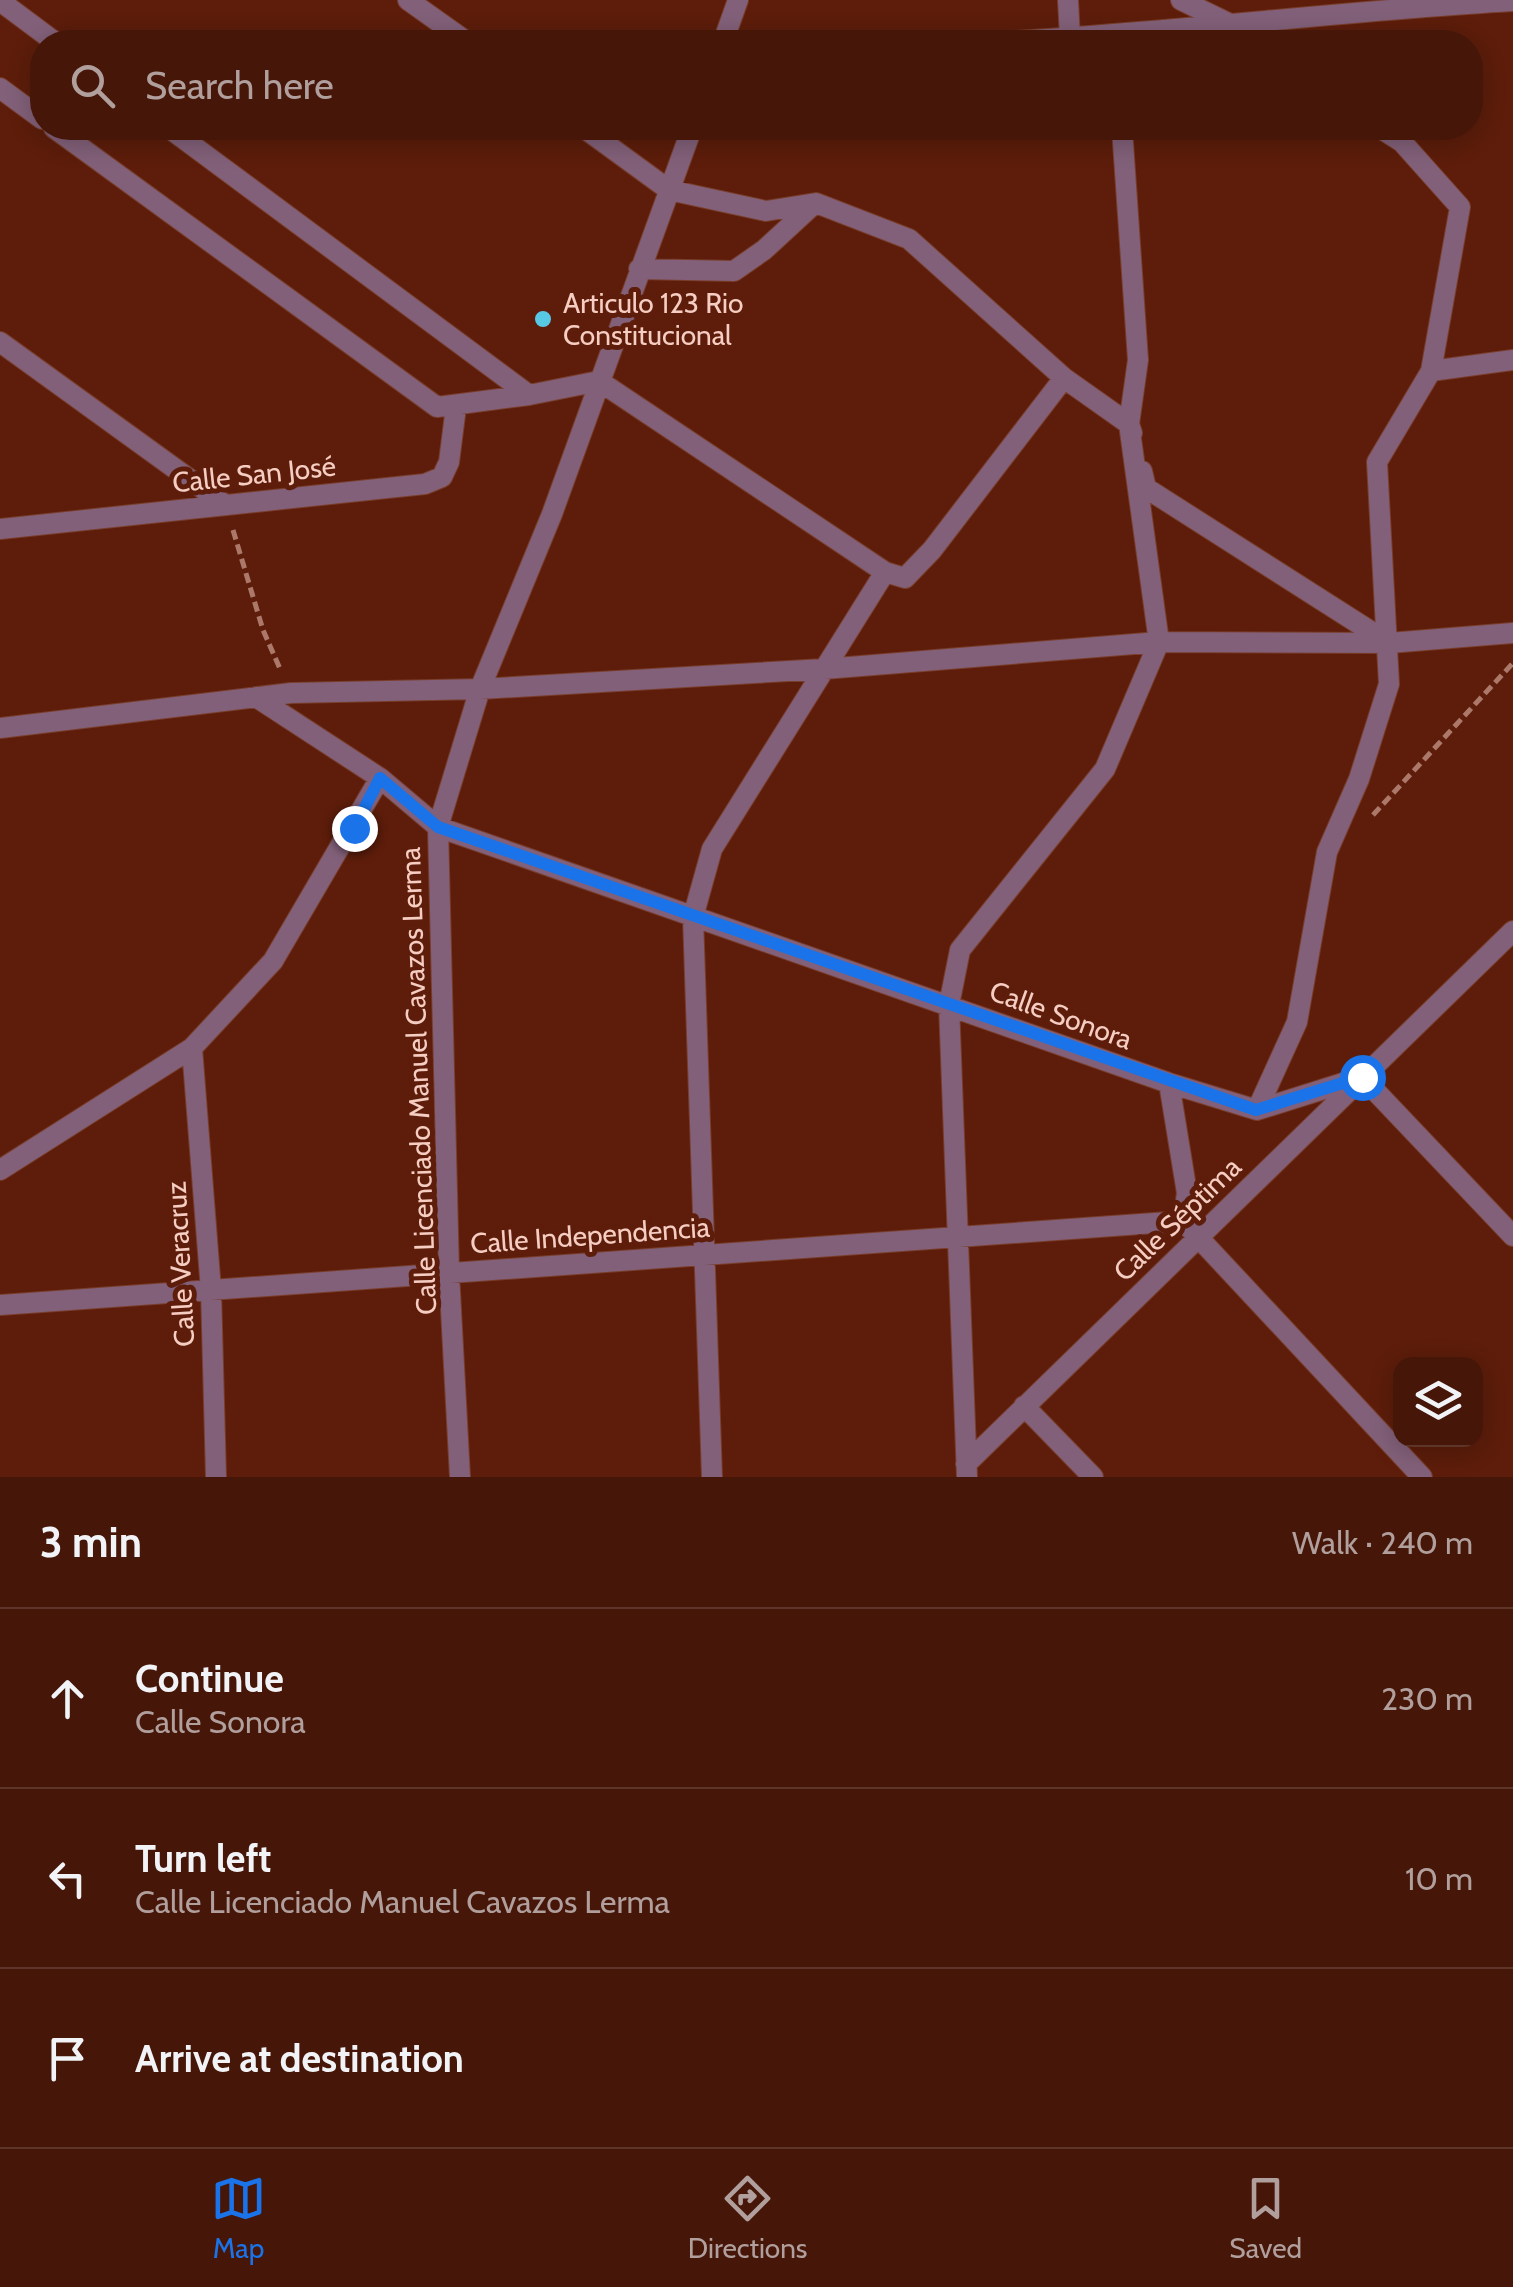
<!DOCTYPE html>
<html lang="en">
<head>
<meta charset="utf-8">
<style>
  :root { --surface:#461608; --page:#502316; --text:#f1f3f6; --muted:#b09f9c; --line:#5e3529; --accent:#1a73e8 }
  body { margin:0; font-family:Cabin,sans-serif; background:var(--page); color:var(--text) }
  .controls { position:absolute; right:30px; bottom:30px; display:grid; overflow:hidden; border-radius:20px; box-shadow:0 5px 25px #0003 }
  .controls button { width:90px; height:90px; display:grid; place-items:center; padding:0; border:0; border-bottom:2px solid var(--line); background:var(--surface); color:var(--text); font:50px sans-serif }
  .stop { position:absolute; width:30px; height:30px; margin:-22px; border:8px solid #1a73e8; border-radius:50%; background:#fff }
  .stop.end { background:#1a73e8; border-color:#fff; box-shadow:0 2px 10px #0008 }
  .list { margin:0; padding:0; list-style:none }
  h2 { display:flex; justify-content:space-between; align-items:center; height:130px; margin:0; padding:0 40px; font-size:42px }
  h2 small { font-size:32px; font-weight:400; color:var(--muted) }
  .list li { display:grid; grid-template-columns:65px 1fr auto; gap:30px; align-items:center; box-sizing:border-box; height:180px; padding:0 40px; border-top:2px solid var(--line) }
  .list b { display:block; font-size:38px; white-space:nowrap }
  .list p { margin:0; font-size:32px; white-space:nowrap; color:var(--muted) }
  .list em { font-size:32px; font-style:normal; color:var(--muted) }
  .icon { flex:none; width:55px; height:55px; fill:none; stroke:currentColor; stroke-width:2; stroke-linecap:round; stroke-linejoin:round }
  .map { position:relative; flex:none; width:1513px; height:1477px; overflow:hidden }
  .search { position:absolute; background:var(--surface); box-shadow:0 5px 25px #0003; left:30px; right:30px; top:30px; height:110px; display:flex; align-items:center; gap:25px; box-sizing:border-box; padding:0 35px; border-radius:40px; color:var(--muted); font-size:38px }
  .sheet { height:670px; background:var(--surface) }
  nav { display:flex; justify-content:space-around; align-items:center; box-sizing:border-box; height:140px; border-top:2px solid var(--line); background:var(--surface); font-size:28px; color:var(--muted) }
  nav a { display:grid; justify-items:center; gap:5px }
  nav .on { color:var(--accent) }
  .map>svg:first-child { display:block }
</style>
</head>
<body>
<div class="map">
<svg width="1513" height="1477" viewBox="0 0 1513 1477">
  <rect width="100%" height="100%" fill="#5d1d0a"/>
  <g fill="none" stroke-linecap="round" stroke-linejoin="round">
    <g stroke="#793d2b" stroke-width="22">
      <path id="minor" d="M408 0 467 42
        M1068 0 1070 38
        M1181 0 1228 23 1248 42
        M0 1 55 42
        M723 42 738 0
        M997 42C1169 33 1341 11 1513 1
        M0 88 42 119
        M54 128 437 407 529 395
        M169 128 529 395 599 381 885 572 905 578 932 550 1064 378
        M584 128 669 190 766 211 816 203 909 239 1064 378 1129 424 1132 433
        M639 269 734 271 764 250 814 204
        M0 342 224 504
        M1431 371 1513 360
        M1142 471 1146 488 1389 643
        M0 529 425 484 442 477 449 462 456 407
        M256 697 380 778 438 827 1169 1083 1257 1110 1362 1077 1513 1236
        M0 728 291 693 480 689 824 669 1159 642 1389 643 1513 633
        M192 1048 211 1290 216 1477
        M1169 1083 1187 1193 1183 1221 1422 1477
        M1257 1110 1297 1022 1327 852 1359 779 1389 684 1377 462 1431 371 1460 207 1402 142 1380 128
        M0 1170 192 1048 273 961 380 778
        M0 1305 1183 1221
        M1024 1406 1093 1477
        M966 1464 1513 931
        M460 1477 449 1273 438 827 480 689 552 514 692 128
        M712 1477 693 917 712 849 885 572
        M967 1477 949 1005 960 950 1105 769 1159 642 1129 424 1138 360 1122 128"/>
    </g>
    <path stroke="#ac7869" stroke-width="5" stroke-dasharray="10 5" stroke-linecap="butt" d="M233 530 263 630 281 671
      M1373 815 1513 663"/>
    <use href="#minor" stroke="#826079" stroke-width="20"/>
  </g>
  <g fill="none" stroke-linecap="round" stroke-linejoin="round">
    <path stroke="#1a73e8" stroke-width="12" d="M354 828 380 778 438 827 1256 1110 1362 1077"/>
  </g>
  <circle fill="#58c9e4" stroke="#5d1d0a" stroke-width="4" cx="543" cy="319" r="10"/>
  <g text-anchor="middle" stroke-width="10" stroke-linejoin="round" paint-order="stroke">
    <g font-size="28" fill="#f6cdc2" stroke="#5d1d0a" text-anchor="start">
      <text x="563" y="313">Articulo 123 Rio<tspan x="563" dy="32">Constitucional</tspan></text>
    </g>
    <g font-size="28" fill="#f6cdc2" stroke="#5d1d0a">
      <text transform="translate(254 474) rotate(-6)" y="10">Calle San José</text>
      <text transform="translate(1061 1015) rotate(20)" y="10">Calle Sonora</text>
      <text transform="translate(418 1081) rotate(-92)" y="10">Calle Licenciado Manuel Cavazos Lerma</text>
      <text transform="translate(1177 1219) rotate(-44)" y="10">Calle Séptima</text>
      <text transform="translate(590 1235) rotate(-4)" y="10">Calle Independencia</text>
      <text transform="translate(180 1264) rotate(-93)" y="10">Calle Veracruz</text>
    </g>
  </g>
</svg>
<div class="controls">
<button><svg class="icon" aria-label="layers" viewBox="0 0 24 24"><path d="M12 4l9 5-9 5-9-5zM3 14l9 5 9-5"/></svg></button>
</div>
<div class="stop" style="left:1362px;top:1077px"></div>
<div class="stop end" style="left:354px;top:828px"></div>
<div class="search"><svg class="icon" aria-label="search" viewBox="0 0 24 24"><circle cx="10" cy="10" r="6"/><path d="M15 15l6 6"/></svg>Search here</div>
</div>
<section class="sheet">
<h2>3 min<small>Walk · 240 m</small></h2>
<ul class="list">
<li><svg class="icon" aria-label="ahead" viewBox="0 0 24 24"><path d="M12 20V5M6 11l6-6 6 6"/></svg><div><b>Continue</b><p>Calle Sonora</p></div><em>230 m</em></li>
<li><svg class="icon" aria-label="left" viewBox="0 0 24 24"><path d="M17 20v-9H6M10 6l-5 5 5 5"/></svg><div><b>Turn left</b><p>Calle Licenciado Manuel Cavazos Lerma</p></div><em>10 m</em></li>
<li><svg class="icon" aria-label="arrive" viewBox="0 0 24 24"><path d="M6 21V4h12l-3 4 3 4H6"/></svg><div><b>Arrive at destination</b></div></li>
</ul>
</section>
<nav>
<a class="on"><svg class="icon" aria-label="map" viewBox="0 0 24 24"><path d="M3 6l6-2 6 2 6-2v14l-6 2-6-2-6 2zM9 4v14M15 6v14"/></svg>Map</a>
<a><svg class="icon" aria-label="directions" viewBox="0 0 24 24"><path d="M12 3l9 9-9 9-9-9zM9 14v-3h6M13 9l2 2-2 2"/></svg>Directions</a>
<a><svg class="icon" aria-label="saved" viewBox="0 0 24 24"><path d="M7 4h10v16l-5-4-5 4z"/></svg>Saved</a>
</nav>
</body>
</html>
